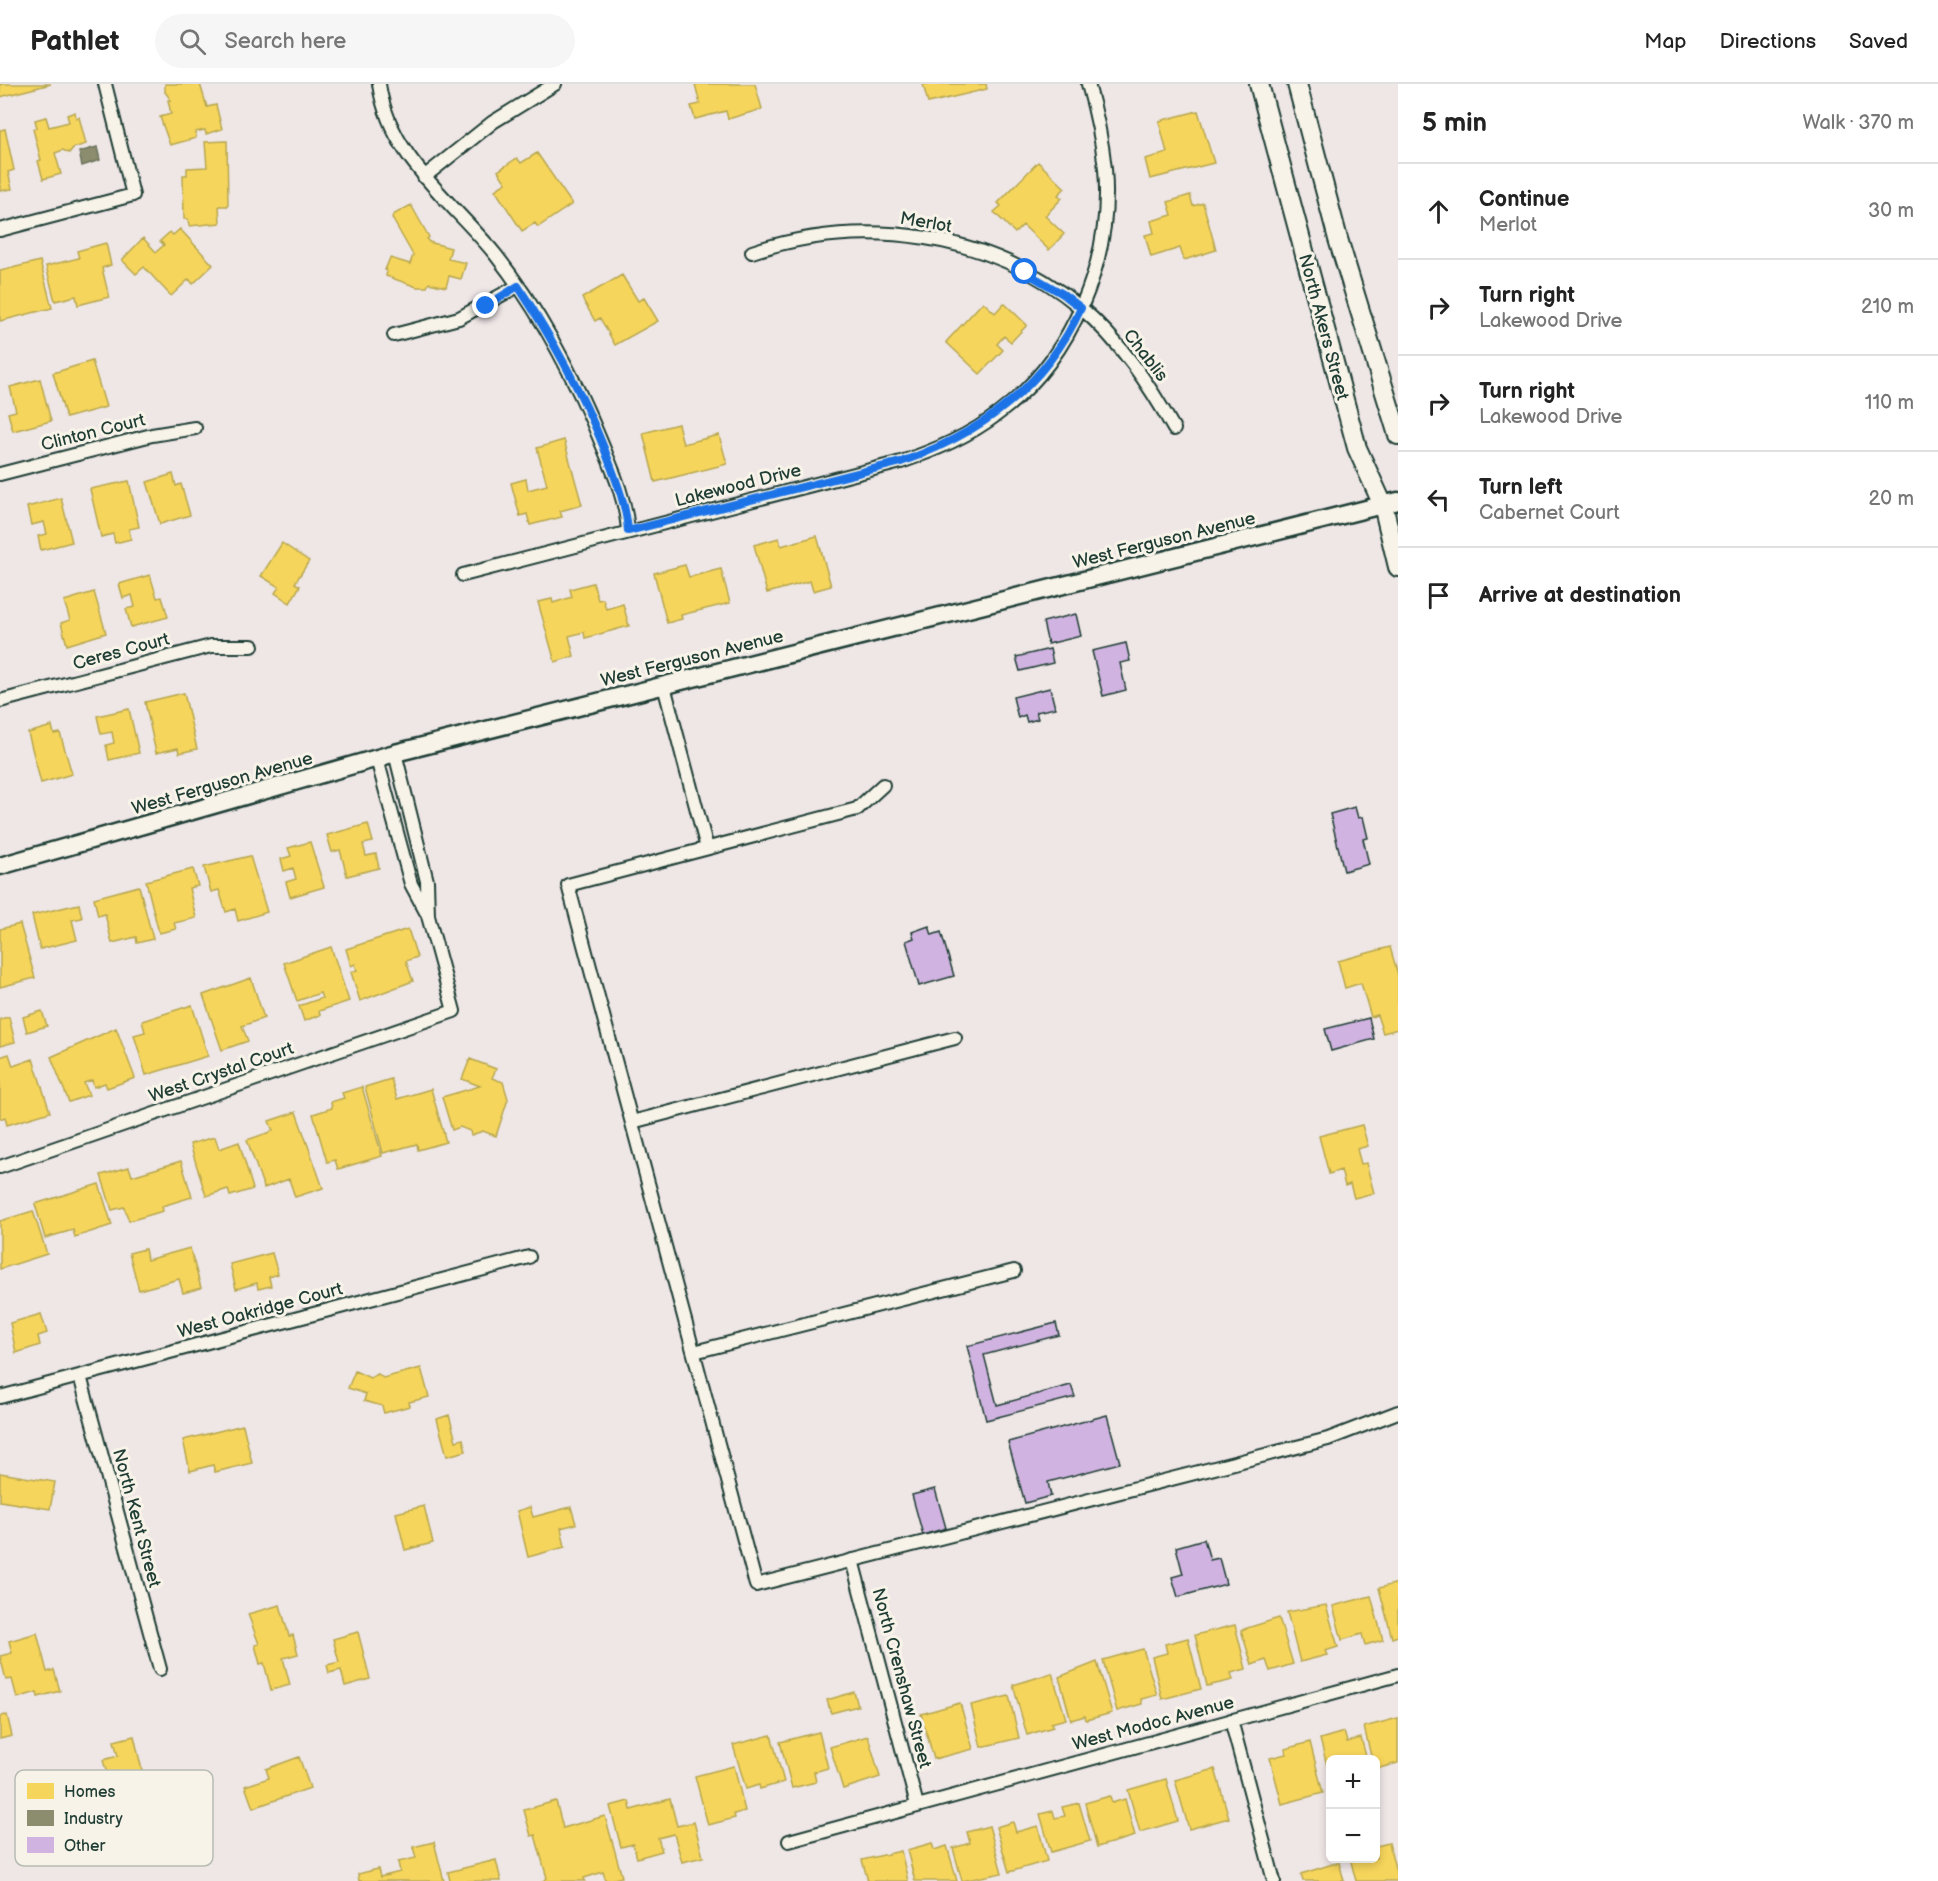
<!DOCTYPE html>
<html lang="en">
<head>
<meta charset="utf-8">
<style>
  :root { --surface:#fff; --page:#f6f6f6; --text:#222; --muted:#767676; --line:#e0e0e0 }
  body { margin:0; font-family:"Balsamiq Sans",sans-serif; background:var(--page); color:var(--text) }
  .controls { position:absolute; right:18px; bottom:18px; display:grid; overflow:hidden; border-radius:9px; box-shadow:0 3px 9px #0003 }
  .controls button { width:54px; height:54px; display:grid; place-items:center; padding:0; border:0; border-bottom:2px solid var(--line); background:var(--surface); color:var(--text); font:30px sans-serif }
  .stop { position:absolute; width:18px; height:18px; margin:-14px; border:4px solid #1a73e8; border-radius:50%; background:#fff }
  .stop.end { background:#1a73e8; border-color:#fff; box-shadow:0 2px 6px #0008 }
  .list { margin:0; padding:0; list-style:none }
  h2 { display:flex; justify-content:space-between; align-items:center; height:78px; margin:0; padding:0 24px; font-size:26px }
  h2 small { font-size:20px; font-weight:400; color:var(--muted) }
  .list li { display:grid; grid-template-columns:39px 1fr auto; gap:18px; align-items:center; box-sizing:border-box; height:96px; padding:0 24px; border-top:2px solid var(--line) }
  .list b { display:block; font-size:22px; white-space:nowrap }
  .list p { margin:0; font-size:20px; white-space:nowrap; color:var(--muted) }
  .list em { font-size:20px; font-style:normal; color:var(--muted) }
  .icon { flex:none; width:33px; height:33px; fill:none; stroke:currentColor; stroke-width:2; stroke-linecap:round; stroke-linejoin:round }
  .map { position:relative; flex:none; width:1398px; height:1797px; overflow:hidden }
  header { display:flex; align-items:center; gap:36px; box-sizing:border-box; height:84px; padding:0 30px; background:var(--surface); border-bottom:2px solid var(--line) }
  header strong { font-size:28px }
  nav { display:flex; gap:33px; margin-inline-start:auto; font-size:21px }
  .search { width:420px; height:54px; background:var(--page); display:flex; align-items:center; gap:15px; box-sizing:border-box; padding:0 21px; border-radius:33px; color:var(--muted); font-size:22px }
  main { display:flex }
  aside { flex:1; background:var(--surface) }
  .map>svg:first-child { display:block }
</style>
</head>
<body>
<header>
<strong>Pathlet</strong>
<div class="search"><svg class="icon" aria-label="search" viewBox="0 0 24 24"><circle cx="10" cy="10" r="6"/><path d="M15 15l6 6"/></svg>Search here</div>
<nav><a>Map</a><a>Directions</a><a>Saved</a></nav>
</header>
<main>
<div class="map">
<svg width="1398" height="1797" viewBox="0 0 1398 1797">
  <rect width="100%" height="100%" fill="#efe6e6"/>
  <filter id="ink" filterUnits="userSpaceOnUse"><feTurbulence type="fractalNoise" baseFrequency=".0167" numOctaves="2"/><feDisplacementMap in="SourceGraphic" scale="12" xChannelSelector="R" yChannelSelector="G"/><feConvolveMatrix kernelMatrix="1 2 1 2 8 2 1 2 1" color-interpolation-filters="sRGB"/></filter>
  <g filter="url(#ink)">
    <path fill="#f6d55c" stroke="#b6a750" stroke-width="1.5" d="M0 0H51L0 13Z
      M165 0H200L207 23 216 21 222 45 206 50 205 46 195 48 196 54 170 61 160 33 171 30 168 16H171L165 8Z
      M695 0H755L762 25 728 35 726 27 695 35 691 22 700 20Z
      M923 0H986L987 5 928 19Z
      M1198 27 1214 79 1150 95 1145 75 1167 69 1159 37Z
      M75 28 76 34 79 33 86 60 73 64 69 69 63 66 55 69 61 90 43 95 38 77 41 76 33 45 37 44 35 36 46 33 49 43 69 38 67 31Z
      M5 45 14 86 8 88 12 105 0 107V46Z
      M227 57 228 122H219L220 139 189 142 188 135H184L183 91H187V84L207 83 205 58Z
      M537 69 572 120 538 143 535 139 522 147 495 106 506 99 498 87 517 74 521 79Z
      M1038 78 1065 104 1058 111 1062 114 1045 132 1064 150 1049 166 1023 141 1015 149 994 128 1001 122 998 119Z
      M1190 111 1193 122 1203 119 1216 166 1184 176 1180 164 1151 173 1145 151 1154 149 1151 137 1172 131 1168 118Z
      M411 121 429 153 427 155 429 158 451 164 448 175 466 179 461 195 449 192 446 203 429 199 427 203H417L386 192 387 187 385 186 390 174 410 180 413 171 392 134 393 131Z
      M180 145 213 181 193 200 189 195 171 212 144 183 136 190 122 176 143 154 156 168 164 161 160 157 170 148 173 151Z
      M106 159 111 181 102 184 109 213 78 221 76 212 55 217 46 182 79 174 77 167Z
      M40 177 52 224 0 237V187Z
      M622 191 638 217 644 214 658 237 615 261 600 234 595 237 582 214Z
      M983 218 995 229 1004 219 1027 241 1011 258 1004 252 997 260 1003 266 980 290 946 258Z
      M92 277 106 323 66 334 53 289Z
      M40 295 51 337 13 347 8 329 16 327 10 303Z
      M678 340 683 360 719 351 727 380 655 398 643 349Z
      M564 356 582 421 560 427 562 433 530 441 527 430 520 432 511 399 526 395 528 406 547 401 537 364Z
      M173 390 176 402 181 400 190 431 160 440 147 398Z
      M129 397 139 443 129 445 131 455 115 459 113 450 101 453 90 405Z
      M61 414 72 458 41 466 38 452 47 450 44 438 31 441 27 423Z
      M817 452 831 502 813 507 810 497 767 509 754 461 779 454 781 462Z
      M282 459 309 477 295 499 300 502 290 519 275 509 279 503 261 492Z
      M685 481 689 493 721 485 730 519 681 531 682 535 667 539 654 489Z
      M150 491 157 514 162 513 168 533 131 543 126 525 135 523 132 511 123 514 119 500Z
      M593 499 598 516 603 515 606 525 623 520 629 542 585 554 584 548 569 552 574 572 555 578 538 518 552 515 553 519 572 513 570 505Z
      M94 508 106 549 67 561 61 539 70 536 64 517Z
      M184 609 197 665 179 669 178 664 156 669 145 618Z
      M129 625 139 669 109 676 106 661 114 659 112 648 101 650 97 632Z
      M52 642 54 650 60 649 72 690 41 699 28 649Z
      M368 740 373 758 363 760 366 772 376 770 379 784 347 792 340 766 332 768 327 751Z
      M310 758 324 803 290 813 286 798 296 795 293 784 284 787 281 775 291 772 288 764Z
      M250 772 267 828 238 837 235 825 226 828 219 806 211 808 204 783Z
      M193 785 198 802 189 804 196 834 174 839 176 845 159 849 146 797Z
      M139 802 153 855 137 859 136 853 112 859 105 830 98 832 94 814Z
      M79 820 82 834 72 836 77 856 40 865 32 831Z
      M20 840 35 894 0 903V845Z
      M408 845 417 873 406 877 413 897 360 917 351 888 357 886 355 880 351 882 346 865Z
      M331 863 349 917 319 927 320 931 304 937 299 922 322 914 320 909 297 917 284 879Z
      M1390 863 1398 891V945L1383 949 1377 931 1371 933 1361 899 1345 904 1338 877Z
      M251 894 264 934 242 942 248 957 222 966 203 911Z
      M192 921 208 972 146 991 134 951 145 948 142 937Z
      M42 927 47 942 27 948 23 933Z
      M9 933 15 958 0 962V935Z
      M116 944 135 994 107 1004 105 999 94 1003 92 996 84 999 89 1011 69 1018 51 973Z
      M9 970 13 982 33 975 50 1028 7 1041 5 1033 0 1035V973Z
      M470 975 496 985 492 994 503 998 508 1015 496 1052 483 1047 471 1051 470 1047 460 1043 452 1046 442 1013 480 1002 462 995Z
      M391 995 397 1015 431 1005 446 1058 418 1066 417 1060 383 1069 365 1003Z
      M362 1003 382 1072 338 1085 335 1076 327 1078 313 1030 332 1024 331 1018 344 1014 342 1009Z
      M296 1028 323 1104 295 1113 289 1095 264 1104 247 1056 273 1047 269 1037Z
      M1362 1041 1368 1062 1357 1065 1361 1080 1366 1079 1374 1109 1354 1114 1350 1100 1345 1102 1341 1086 1329 1090 1319 1052Z
      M215 1053 219 1065 239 1058 253 1105 230 1112 228 1105 206 1112 190 1060Z
      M181 1077 192 1113 162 1122 163 1127 129 1137 124 1123 112 1126 101 1091 129 1083 132 1092Z
      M99 1100 112 1141 75 1153 73 1146 45 1154 35 1120Z
      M33 1127 47 1170 0 1185V1137Z
      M190 1164 201 1204 183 1209 179 1195 139 1206 129 1169 145 1165 147 1176Z
      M272 1169 278 1190 269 1193 271 1202 258 1205 257 1199 236 1205 230 1180Z
      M41 1230 47 1249 38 1252 40 1261 16 1269 10 1239Z
      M421 1284 429 1313 409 1318 410 1322 384 1329 382 1322 364 1317 366 1310 348 1304 355 1287 370 1294 378 1290 383 1294Z
      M449 1331 456 1357 463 1355 466 1367 447 1372 437 1335Z
      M243 1341 252 1379 215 1388 213 1381 190 1387 183 1356Z
      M0 1389 55 1398 50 1425 0 1417Z
      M424 1422 433 1459 405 1466 396 1429Z
      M530 1423 533 1433 571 1423 576 1440 561 1444 565 1463 528 1473 517 1427Z
      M1398 1499V1552L1392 1554 1379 1504Z
      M1371 1512 1383 1556 1365 1561 1362 1550 1342 1556 1333 1522Z
      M280 1521 289 1552 293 1551 298 1570 283 1574 290 1601 271 1606 264 1579 260 1580 255 1561 259 1560 248 1530Z
      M1326 1521 1338 1563 1325 1567 1327 1571 1300 1578 1287 1528Z
      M1279 1534 1293 1580 1270 1587 1266 1576 1252 1581 1241 1546Z
      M1235 1541 1246 1585 1231 1589 1233 1596 1207 1602 1195 1551Z
      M358 1548 370 1595 345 1602 341 1586 329 1589 327 1581 339 1578 333 1555Z
      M37 1549 47 1588 54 1586 60 1607 38 1613 37 1608 17 1614 12 1595 6 1596 0 1572 12 1569 9 1557Z
      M1188 1554 1201 1605 1162 1615 1152 1573 1167 1569 1165 1560Z
      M1143 1565 1157 1611 1141 1615 1142 1620 1117 1627 1103 1576Z
      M1097 1578 1112 1629 1086 1636 1085 1632 1071 1636 1059 1593Z
      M1052 1589 1066 1635 1051 1639 1053 1643 1027 1651 1013 1601Z
      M854 1608 858 1622 831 1629 827 1616Z
      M1009 1612 1019 1654 981 1663 971 1621Z
      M960 1619 973 1665 934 1675 921 1630Z
      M7 1631 12 1652 0 1655V1632Z
      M1398 1634V1679L1376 1685V1676H1372L1364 1643Z
      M819 1648 828 1684 814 1688 816 1698 792 1704 780 1658Z
      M1344 1648 1347 1658 1361 1654 1367 1676H1330V1693L1320 1655Z
      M771 1651 784 1698 760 1705 759 1701 746 1705 733 1661Z
      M134 1652 144 1695 152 1693 156 1708 121 1716 114 1688 107 1690 103 1676 118 1672 114 1657Z
      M868 1652 880 1693 843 1705 830 1663Z
      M1310 1658 1323 1709 1282 1720 1270 1674 1286 1670 1285 1665Z
      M299 1673 310 1704 253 1724 245 1702 269 1694 266 1685Z
      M734 1682 745 1727 734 1730 735 1734 708 1741 695 1692Z
      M1215 1685 1229 1734 1189 1745 1175 1696Z
      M1166 1695 1178 1737 1140 1748 1128 1706Z
      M1110 1712 1112 1719 1125 1715 1135 1752 1097 1763 1085 1719Z
      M670 1715 677 1742 694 1738 703 1773 682 1778 674 1750 658 1754 662 1767 637 1774 633 1760 621 1763 610 1722 629 1717 631 1726Z
      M556 1717 563 1744 605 1732 622 1793 606 1797 603 1788 584 1794 585 1797H543L547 1794 535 1751 531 1752 524 1726Z
      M1079 1719 1090 1757 1051 1768 1040 1730 1053 1727 1055 1734 1065 1732 1062 1723Z
      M1013 1738 1016 1748 1038 1742 1047 1777 1009 1788 996 1743Z
      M989 1742 1002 1789 962 1797 953 1764 970 1759 967 1748Z
      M434 1758 444 1797H359L358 1790 378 1785 380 1793 400 1788 398 1778 416 1774 413 1763Z
      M932 1759 934 1766 947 1762 957 1797H915L907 1766Z
      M1389 1759 1398 1797H1356L1350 1774H1376V1762Z
      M901 1767 908 1797H868L862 1776Z
      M496 1776 501 1797H450L448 1788Z
      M1339 1778 1344 1797H1303L1301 1790Z"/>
    <path fill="#8c8c6e" stroke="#6b745d" stroke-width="1.5" d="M97 63 100 76 82 82 79 68Z"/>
    <path fill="#d0b3e0" stroke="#1f3d34" stroke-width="1.5" d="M1076 530 1081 552 1048 560 1043 538Z
      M1126 559 1130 577 1120 579 1126 606 1103 612 1092 567Z
      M1050 565 1053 579 1020 587 1016 573Z
      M1050 604 1055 624 1036 628 1038 635 1027 638 1025 631 1018 634 1013 613Z
      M1355 723 1358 734 1363 733 1368 754 1363 755 1369 780 1344 787 1330 730Z
      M929 842 932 851 941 848 954 892 919 902 906 857 914 854 912 848Z
      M1369 934 1374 955 1331 967 1325 945Z
      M1056 1239 1059 1251 984 1271 997 1321 1071 1301 1075 1313 986 1336 967 1262Z
      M1107 1331 1120 1379 1048 1398 1051 1412 1025 1419 1008 1358Z
      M935 1405 946 1444 923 1451 912 1411Z
      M1204 1455 1210 1476 1219 1474 1226 1500 1178 1513 1172 1493 1183 1490 1176 1463Z"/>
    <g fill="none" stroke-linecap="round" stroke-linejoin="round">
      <g stroke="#1f3d34" stroke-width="16">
        <path id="minor" d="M379 0C389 73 452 117 495 170 541 228 576 296 604 365 615 391 626 418 628 447
          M424 93 493 38 555 0
          M0 146 133 111 105 0
          M752 168C861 132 989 147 1080 223 1120 257 1149 300 1174 345
          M394 251 459 234 518 202
          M0 390 152 351 195 344
          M463 491 901 378C936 366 969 352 999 329 1072 274 1113 176 1105 85 1102 56 1096 28 1088 0
          M664 602 707 764
          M0 617 211 562H252
          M377 675 411 800 426 828
          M883 701 857 725 568 801 756 1501 1328 1355 1398 1328
          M632 1038 955 954
          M0 1083 454 927 428 832 427 797 395 669
          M694 1268 1014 1187
          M80 1292 160 1585
          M0 1313 529 1173
          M852 1476 917 1721
          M1231 1636 1274 1797
          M789 1757 1398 1591"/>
      </g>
      <g stroke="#1f3d34" stroke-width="21">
        <path id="tertiary" d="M0 782 395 669 1398 417"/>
      </g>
      <g stroke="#1f3d34" stroke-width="22">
        <path id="secondary" d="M1259 0 1357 364 1383 421 1398 483
          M1297 0 1338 155 1398 351"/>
      </g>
      <use href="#minor" stroke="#f7f3e8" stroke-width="12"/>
      <use href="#tertiary" stroke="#f7f3e8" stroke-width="16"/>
      <use href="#secondary" stroke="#f7f3e8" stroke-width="18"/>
    </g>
  </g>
  <g fill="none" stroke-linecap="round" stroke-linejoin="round" filter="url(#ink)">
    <path stroke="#1a73e8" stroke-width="8" d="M486 222 518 202C552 254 581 306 604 364 614 391 626 418 628 447L901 378C980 350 1046 302 1081 224L1063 210 1025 188"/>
  </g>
  <g text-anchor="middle" stroke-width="6" stroke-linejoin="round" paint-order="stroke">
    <g font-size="18" fill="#1f3d34" stroke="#f7f3e8">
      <text transform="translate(926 138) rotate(10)" y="6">Merlot</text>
      <text transform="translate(1324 243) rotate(75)" y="6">North Akers Street</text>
      <text transform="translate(1146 271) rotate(52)" y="6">Chablis</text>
      <text transform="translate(93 348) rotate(-14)" y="6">Clinton Court</text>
      <text transform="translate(738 401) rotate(-14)" y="6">Lakewood Drive</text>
      <text transform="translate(1164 456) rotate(-14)" y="6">West Ferguson Avenue</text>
      <text transform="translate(121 567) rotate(-15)" y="6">Ceres Court</text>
      <text transform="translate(692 574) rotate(-14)" y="6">West Ferguson Avenue</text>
      <text transform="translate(222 699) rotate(-16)" y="6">West Ferguson Avenue</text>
      <text transform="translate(221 988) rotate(-19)" y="6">West Crystal Court</text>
      <text transform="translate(260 1226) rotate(-15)" y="6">West Oakridge Court</text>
      <text transform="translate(137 1434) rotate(75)" y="6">North Kent Street</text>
      <text transform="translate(902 1594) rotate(75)" y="6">North Crenshaw Street</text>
      <text transform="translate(1153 1639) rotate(-15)" y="6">West Modoc Avenue</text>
    </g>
  </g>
  <rect x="15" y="1686" width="198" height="96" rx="9" fill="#f7f3e8" stroke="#b6bcb2" stroke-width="1.5"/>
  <rect x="27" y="1699" width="27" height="16" fill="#f6d55c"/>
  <rect x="27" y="1726" width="27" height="16" fill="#8c8c6e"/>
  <rect x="27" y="1753" width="27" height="16" fill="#d0b3e0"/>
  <g font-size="16" fill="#1f3d34">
    <text x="64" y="1713">Homes</text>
    <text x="64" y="1740">Industry</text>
    <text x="64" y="1767">Other</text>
  </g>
</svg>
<div class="controls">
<button>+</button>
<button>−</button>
</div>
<div class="stop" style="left:1025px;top:188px"></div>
<div class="stop end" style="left:486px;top:222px"></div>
</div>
<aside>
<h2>5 min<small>Walk · 370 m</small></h2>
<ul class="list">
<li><svg class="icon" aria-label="ahead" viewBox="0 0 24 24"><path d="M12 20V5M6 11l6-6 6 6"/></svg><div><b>Continue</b><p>Merlot</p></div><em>30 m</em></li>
<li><svg class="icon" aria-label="right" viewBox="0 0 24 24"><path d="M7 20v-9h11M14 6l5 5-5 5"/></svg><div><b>Turn right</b><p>Lakewood Drive</p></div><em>210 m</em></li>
<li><svg class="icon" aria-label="right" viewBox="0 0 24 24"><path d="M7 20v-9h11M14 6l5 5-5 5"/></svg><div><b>Turn right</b><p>Lakewood Drive</p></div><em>110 m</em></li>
<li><svg class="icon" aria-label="left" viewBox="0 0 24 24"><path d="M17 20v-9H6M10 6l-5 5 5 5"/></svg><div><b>Turn left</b><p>Cabernet Court</p></div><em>20 m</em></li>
<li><svg class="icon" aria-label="arrive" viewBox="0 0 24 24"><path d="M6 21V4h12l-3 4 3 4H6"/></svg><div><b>Arrive at destination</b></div></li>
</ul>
</aside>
</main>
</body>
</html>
